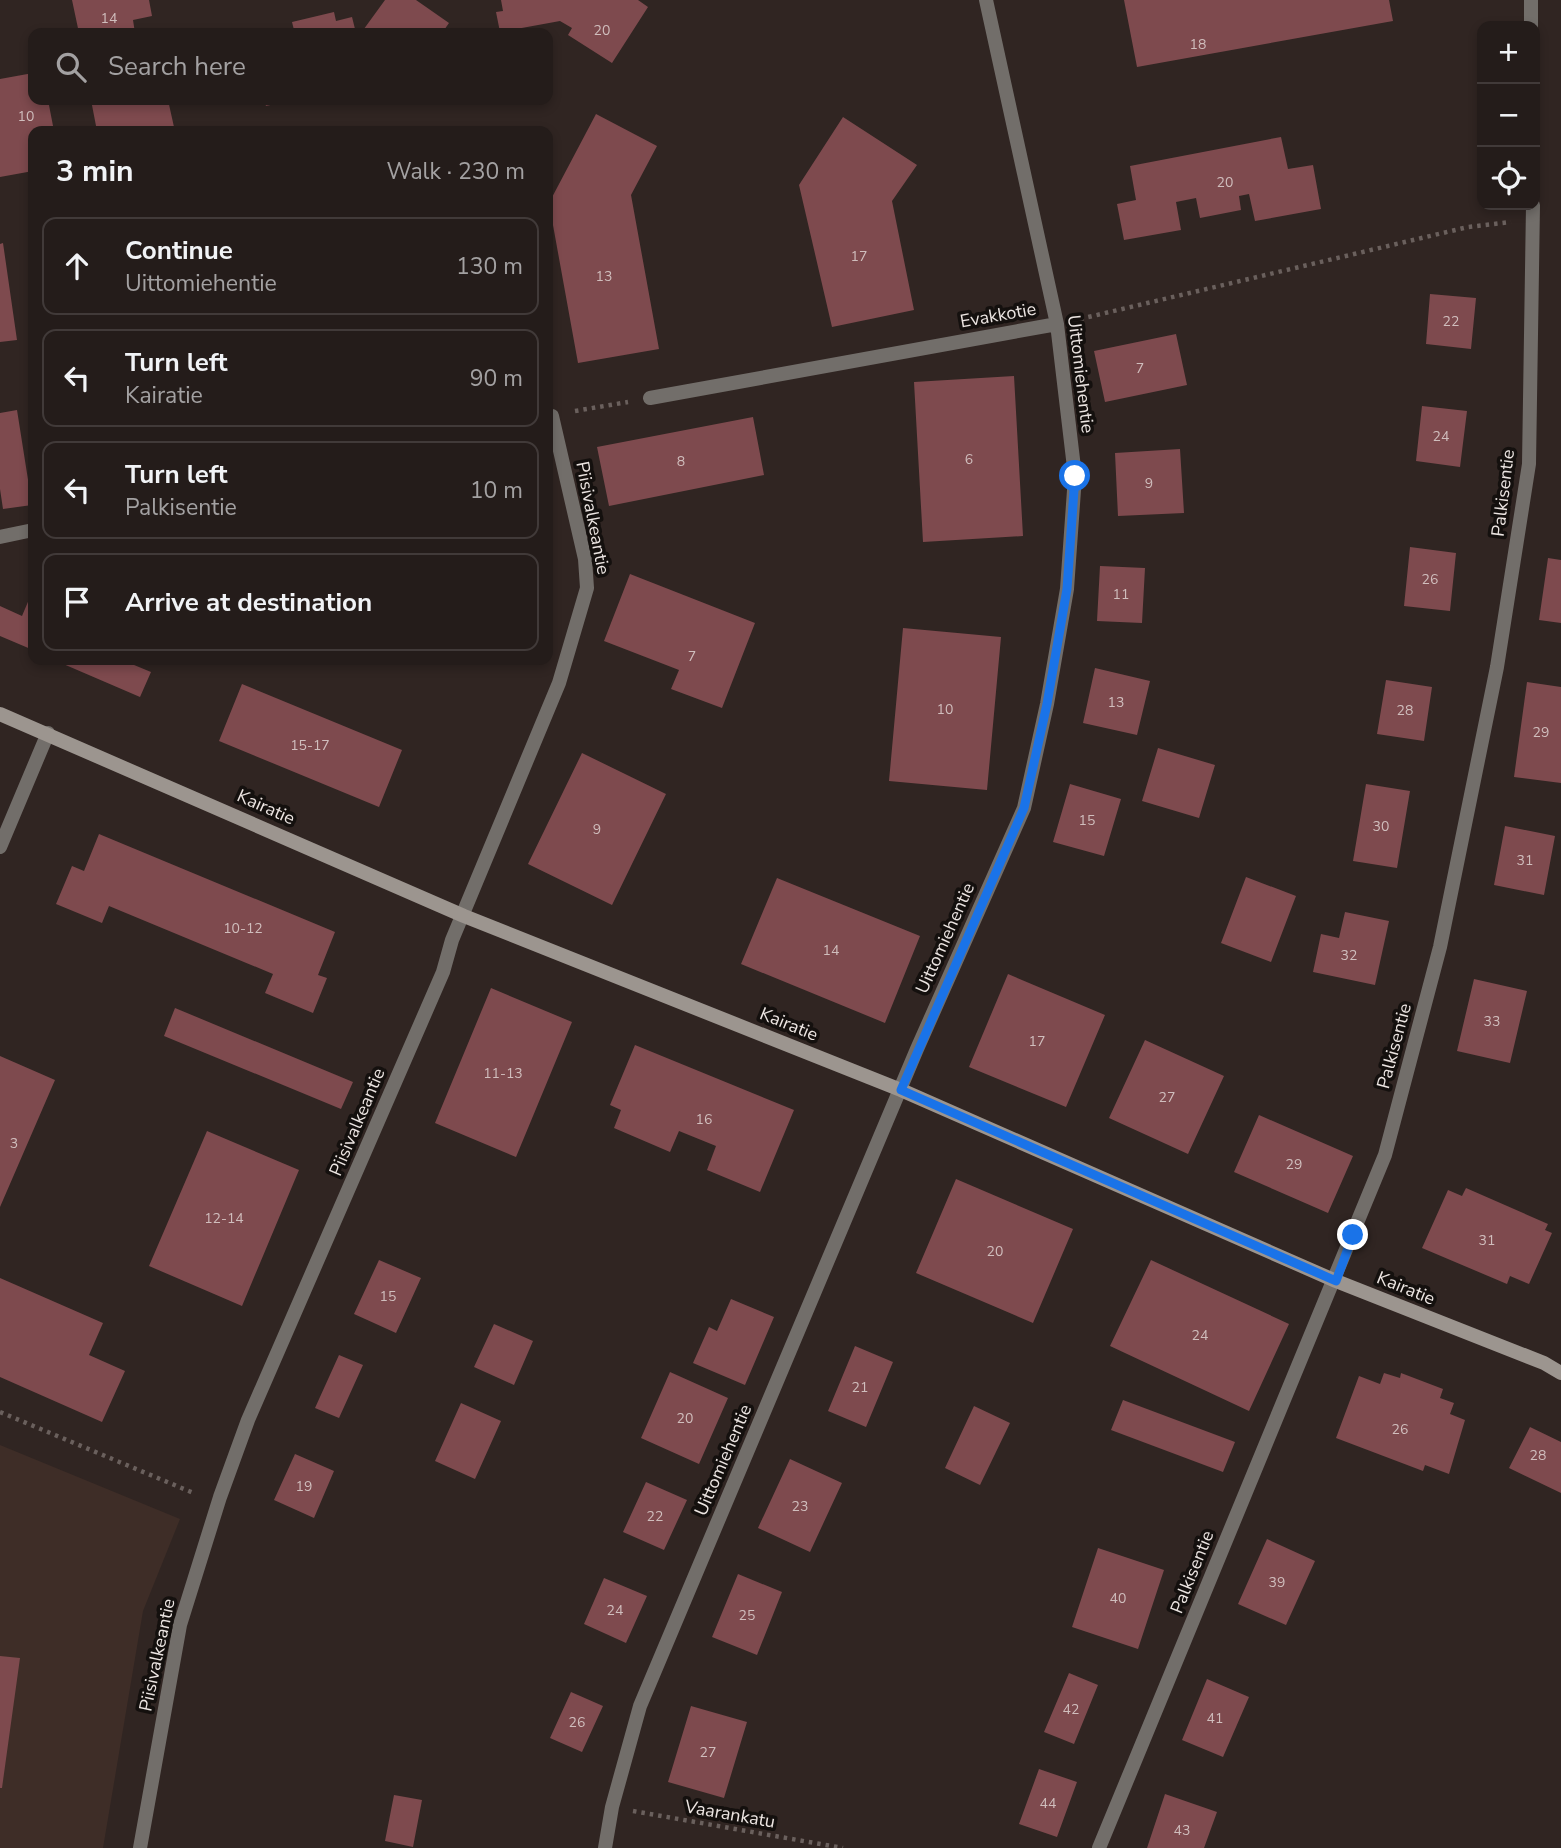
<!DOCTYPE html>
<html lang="en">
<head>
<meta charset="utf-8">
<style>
  :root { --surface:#241c1a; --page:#302927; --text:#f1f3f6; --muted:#a3a1a2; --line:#413a39 }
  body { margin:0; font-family:"Nunito Sans",sans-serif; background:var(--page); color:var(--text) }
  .controls { position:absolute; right:21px; top:21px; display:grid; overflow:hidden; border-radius:14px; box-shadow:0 4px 10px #0003 }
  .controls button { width:63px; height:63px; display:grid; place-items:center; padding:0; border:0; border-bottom:2px solid var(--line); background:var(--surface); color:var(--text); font:35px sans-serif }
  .stop { position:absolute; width:21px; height:21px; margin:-16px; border:5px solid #1a73e8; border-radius:50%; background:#fff }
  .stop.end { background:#1a73e8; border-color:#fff; box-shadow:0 2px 7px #0008 }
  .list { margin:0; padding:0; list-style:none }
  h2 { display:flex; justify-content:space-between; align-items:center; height:91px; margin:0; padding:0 28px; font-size:30px }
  h2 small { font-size:23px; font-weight:400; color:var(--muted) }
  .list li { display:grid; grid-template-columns:46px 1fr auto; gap:21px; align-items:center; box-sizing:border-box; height:98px; margin:0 14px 14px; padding:0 14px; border:2px solid var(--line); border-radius:14px }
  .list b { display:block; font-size:26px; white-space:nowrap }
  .list p { margin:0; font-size:23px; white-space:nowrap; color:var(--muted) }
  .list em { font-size:23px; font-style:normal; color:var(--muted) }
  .icon { flex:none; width:38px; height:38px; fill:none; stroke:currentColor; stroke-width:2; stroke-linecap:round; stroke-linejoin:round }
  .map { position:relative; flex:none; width:1561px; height:1848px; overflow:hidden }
  .search { position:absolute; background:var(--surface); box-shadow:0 4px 10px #0003; left:28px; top:28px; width:525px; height:77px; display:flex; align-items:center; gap:18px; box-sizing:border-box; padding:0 24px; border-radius:14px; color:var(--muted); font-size:26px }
  .panel { position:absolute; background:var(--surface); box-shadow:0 4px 10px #0003; left:28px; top:126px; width:525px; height:539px; border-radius:14px }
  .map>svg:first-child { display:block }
</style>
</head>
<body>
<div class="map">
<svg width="1561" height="1848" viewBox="0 0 1561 1848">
  <rect width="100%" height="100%" fill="#302522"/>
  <path fill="#3e2d27" d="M0 1445 180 1519 143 1611 103 1848H0Z"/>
  <path fill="#7e4a4e" d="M72 0H149L152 16 133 20 135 33H79Z
    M385 0H416L449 23 442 33H361Z
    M501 0H638L648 7 612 63 568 35 572 28 560 21 500 32 496 12 503 11Z
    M1124 0H1389L1393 21 1137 67Z
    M334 12 336 21 352 17 356 33H287L294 30 292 22Z
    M33 73V100H48L54 131H33V171L0 177V79Z
    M91 100H168L174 127 153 131H97Z
    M264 100H287L288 101 266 106Z
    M596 114 657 146 631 195 659 349 578 363 549 203Z
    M843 117 917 165 892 201 914 310 832 327 799 185Z
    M1281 137 1288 169 1313 165 1321 209 1255 221 1249 194 1239 196 1241 210 1200 218 1196 198 1176 202 1181 230 1124 240 1117 204 1136 200 1130 166Z
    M3 243 17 340 0 342V244Z
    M1430 294 1476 298 1471 349 1426 344Z
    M1176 334 1187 385 1105 402 1094 351Z
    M1014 376 1023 536 923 542 914 382Z
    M1422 406 1467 411 1460 467 1416 461Z
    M17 410 32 505 3 509 0 489V413Z
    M753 417 764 475 609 506 597 447Z
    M1180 449 1184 513 1118 516 1115 453Z
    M1410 547 1456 553 1450 611 1404 606Z
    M1548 558 1561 560V623L1539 620Z
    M1100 566 1145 568 1142 623 1097 621Z
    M630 574 755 623 722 708 671 689 679 670 604 641Z
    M33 590V650L0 636V606L22 616Z
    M903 628 1001 637 987 790 889 781Z
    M54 660H122L151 672 140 697Z
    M1095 668 1150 681 1137 735 1083 723Z
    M1386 680 1432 687 1424 741 1377 734Z
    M1527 682 1561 687V783L1514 777Z
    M242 684 402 750 379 807 219 741Z
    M1158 748 1215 765 1199 818 1142 801Z
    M582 753 666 794 612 905 528 864Z
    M1070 784 1121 799 1104 856 1053 842Z
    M1366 784 1410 791 1397 868 1353 861Z
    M1505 826 1555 836 1544 895 1494 885Z
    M99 834 335 932 318 975 327 978 313 1013 265 993 273 974 109 906 102 923 56 904 72 866 84 871Z
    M1246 877 1296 896 1271 962 1221 943Z
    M777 878 920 936 885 1023 741 964Z
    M1345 912 1389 921 1375 985 1313 972 1321 934 1339 938Z
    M1008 974 1105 1015 1066 1107 969 1067Z
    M1474 979 1527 991 1510 1063 1457 1051Z
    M491 988 572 1022 516 1157 435 1123Z
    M175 1008 353 1082 341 1109 164 1036Z
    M1145 1040 1224 1076 1188 1154 1109 1118Z
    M635 1045 794 1110 760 1192 707 1170 716 1146 679 1131 670 1152 614 1128 621 1110 610 1105Z
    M0 1056 55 1080 0 1207Z
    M1259 1115 1353 1156 1328 1213 1234 1172Z
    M207 1131 299 1170 242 1306 149 1266Z
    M956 1179 1073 1229 1033 1323 916 1273Z
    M1466 1188 1548 1224 1545 1230 1552 1233 1529 1284 1510 1276 1507 1284 1422 1248 1448 1190 1462 1196Z
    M379 1260 421 1278 396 1333 354 1314Z
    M1151 1260 1289 1324 1249 1411 1110 1346Z
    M0 1278 103 1323 89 1355 125 1371 102 1422 0 1377Z
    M731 1299 774 1317 745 1385 693 1363 709 1327 717 1331Z
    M494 1324 533 1341 514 1385 474 1367Z
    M855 1346 893 1362 866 1427 828 1411Z
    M339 1355 363 1365 339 1418 315 1408Z
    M670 1372 728 1398 699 1464 641 1438Z
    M1384 1373 1400 1378 1401 1373 1443 1389 1440 1398 1454 1403 1450 1414 1465 1420 1449 1474 1425 1465 1423 1471 1336 1438 1359 1376 1380 1384Z
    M1123 1400 1235 1442 1223 1472 1111 1430Z
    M461 1403 501 1421 475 1479 435 1461Z
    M974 1406 1010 1423 980 1485 945 1468Z
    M1530 1427 1561 1442V1493L1509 1468Z
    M295 1454 334 1471 314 1518 274 1500Z
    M790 1459 842 1483 810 1552 758 1528Z
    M646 1482 687 1500 664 1550 623 1532Z
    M1267 1539 1315 1561 1286 1625 1238 1604Z
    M1098 1548 1164 1570 1138 1649 1072 1627Z
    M738 1574 782 1592 757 1655 712 1637Z
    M604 1578 647 1596 626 1643 584 1624Z
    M0 1656 20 1658 2 1788H0Z
    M1069 1673 1098 1685 1074 1744 1044 1732Z
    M1207 1679 1249 1697 1223 1757 1182 1740Z
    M571 1692 603 1706 582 1752 550 1738Z
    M691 1706 747 1722 724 1798 668 1782Z
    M1039 1769 1077 1782 1057 1837 1019 1824Z
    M1165 1794 1217 1812 1204 1848H1147Z
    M394 1795 422 1800 413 1847 385 1841Z"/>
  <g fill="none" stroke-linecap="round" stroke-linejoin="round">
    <path stroke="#6a605d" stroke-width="4.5" stroke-dasharray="3.5 5" stroke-linecap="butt" d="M1080 319 1468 227 1511 222
      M575 411 628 402
      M0 1412 196 1494
      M633 1811 843 1848"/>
    <path stroke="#726e6a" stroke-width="14" d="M1531 0V26
      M650 398 1057 324
      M0 537 33 530
      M0 847 48 733
      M140 1848 180 1625 220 1497 248 1420 443 972 452 940 559 683 587 588 585 559 552 416 548 417
      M605 1848 612 1807 640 1706 917 1049 1024 808 1047 704 1067 589 1075 476 1057 324 986 0
      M1099 1848 1385 1155 1440 947 1497 667 1529 464 1533 205"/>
    <path stroke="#9c958f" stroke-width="14" d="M0 714 464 916 901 1090 1336 1281 1544 1363 1561 1373"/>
  </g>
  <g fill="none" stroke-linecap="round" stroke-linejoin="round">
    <path stroke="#1a73e8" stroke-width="9" d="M1075 476 1067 589 1047 704 1024 808 901 1090 1336 1281 1353 1235"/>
  </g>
  <g text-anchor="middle" stroke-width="7" stroke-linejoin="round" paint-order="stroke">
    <g font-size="14" fill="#d0bebd">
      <text x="109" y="23">14</text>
      <text x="602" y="35">20</text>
      <text x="1198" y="49">18</text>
      <text x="26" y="121">10</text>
      <text x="1225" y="187">20</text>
      <text x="859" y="261">17</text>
      <text x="604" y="281">13</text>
      <text x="1451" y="326">22</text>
      <text x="1140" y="373">7</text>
      <text x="1441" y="441">24</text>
      <text x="969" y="464">6</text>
      <text x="681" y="466">8</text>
      <text x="1149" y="488">9</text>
      <text x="1430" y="584">26</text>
      <text x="1121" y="599">11</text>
      <text x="692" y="661">7</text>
      <text x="1116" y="707">13</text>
      <text x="945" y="714">10</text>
      <text x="1405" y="715">28</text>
      <text x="1541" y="737">29</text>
      <text x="310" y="750">15-17</text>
      <text x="1087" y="825">15</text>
      <text x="1381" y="831">30</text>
      <text x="597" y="834">9</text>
      <text x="1525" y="865">31</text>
      <text x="243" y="933">10-12</text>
      <text x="831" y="955">14</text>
      <text x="1349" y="960">32</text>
      <text x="1492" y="1026">33</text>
      <text x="1037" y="1046">17</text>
      <text x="503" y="1078">11-13</text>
      <text x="1167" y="1102">27</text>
      <text x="704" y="1124">16</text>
      <text x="14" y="1148">3</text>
      <text x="1294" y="1169">29</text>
      <text x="224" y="1223">12-14</text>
      <text x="1487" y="1245">31</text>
      <text x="995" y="1256">20</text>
      <text x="388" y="1301">15</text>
      <text x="1200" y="1340">24</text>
      <text x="860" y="1392">21</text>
      <text x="685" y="1423">20</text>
      <text x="1400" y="1434">26</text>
      <text x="1538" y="1460">28</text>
      <text x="304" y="1491">19</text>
      <text x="800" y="1511">23</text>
      <text x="655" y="1521">22</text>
      <text x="1277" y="1587">39</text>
      <text x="1118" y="1603">40</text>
      <text x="615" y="1615">24</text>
      <text x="747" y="1620">25</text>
      <text x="1071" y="1714">42</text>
      <text x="1215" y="1723">41</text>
      <text x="577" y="1727">26</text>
      <text x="708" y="1757">27</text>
      <text x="1048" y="1808">44</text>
      <text x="1182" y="1835">43</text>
    </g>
    <g font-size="18" fill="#ece5e2" stroke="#14100e">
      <text transform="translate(998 315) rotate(-10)" y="6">Evakkotie</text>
      <text transform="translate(1081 374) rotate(83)" y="6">Uittomiehentie</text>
      <text transform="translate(1503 493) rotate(-83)" y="6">Palkisentie</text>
      <text transform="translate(593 518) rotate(79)" y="6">Piisivalkeantie</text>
      <text transform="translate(266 807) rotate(24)" y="6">Kairatie</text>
      <text transform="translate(945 938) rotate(-66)" y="6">Uittomiehentie</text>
      <text transform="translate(789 1024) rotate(22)" y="6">Kairatie</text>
      <text transform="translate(1394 1046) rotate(-75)" y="6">Palkisentie</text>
      <text transform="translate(357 1122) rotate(-67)" y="6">Piisivalkeantie</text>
      <text transform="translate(1406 1288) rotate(22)" y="6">Kairatie</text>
      <text transform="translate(723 1460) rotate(-67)" y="6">Uittomiehentie</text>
      <text transform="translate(1192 1572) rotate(-68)" y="6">Palkisentie</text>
      <text transform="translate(157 1655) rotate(-78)" y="6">Piisivalkeantie</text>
      <text transform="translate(730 1814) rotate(10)" y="6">Vaarankatu</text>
    </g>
  </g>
</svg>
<div class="controls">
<button>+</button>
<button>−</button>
<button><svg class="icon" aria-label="locate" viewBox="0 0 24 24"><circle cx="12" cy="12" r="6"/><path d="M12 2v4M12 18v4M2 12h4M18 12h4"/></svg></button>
</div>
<div class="stop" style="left:1075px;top:476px"></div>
<div class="stop end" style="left:1353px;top:1235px"></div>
<div class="search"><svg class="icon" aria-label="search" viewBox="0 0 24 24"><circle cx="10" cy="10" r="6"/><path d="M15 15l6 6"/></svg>Search here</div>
<section class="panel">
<h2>3 min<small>Walk · 230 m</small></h2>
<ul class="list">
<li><svg class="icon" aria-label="ahead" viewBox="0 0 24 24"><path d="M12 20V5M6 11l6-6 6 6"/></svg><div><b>Continue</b><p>Uittomiehentie</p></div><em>130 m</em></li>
<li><svg class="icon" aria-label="left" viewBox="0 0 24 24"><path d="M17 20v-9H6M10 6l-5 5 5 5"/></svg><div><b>Turn left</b><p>Kairatie</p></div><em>90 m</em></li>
<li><svg class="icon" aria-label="left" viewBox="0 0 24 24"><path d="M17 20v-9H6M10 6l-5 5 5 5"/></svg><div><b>Turn left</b><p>Palkisentie</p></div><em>10 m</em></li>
<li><svg class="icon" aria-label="arrive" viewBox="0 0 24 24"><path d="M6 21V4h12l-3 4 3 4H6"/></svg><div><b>Arrive at destination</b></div></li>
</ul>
</section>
</div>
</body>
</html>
